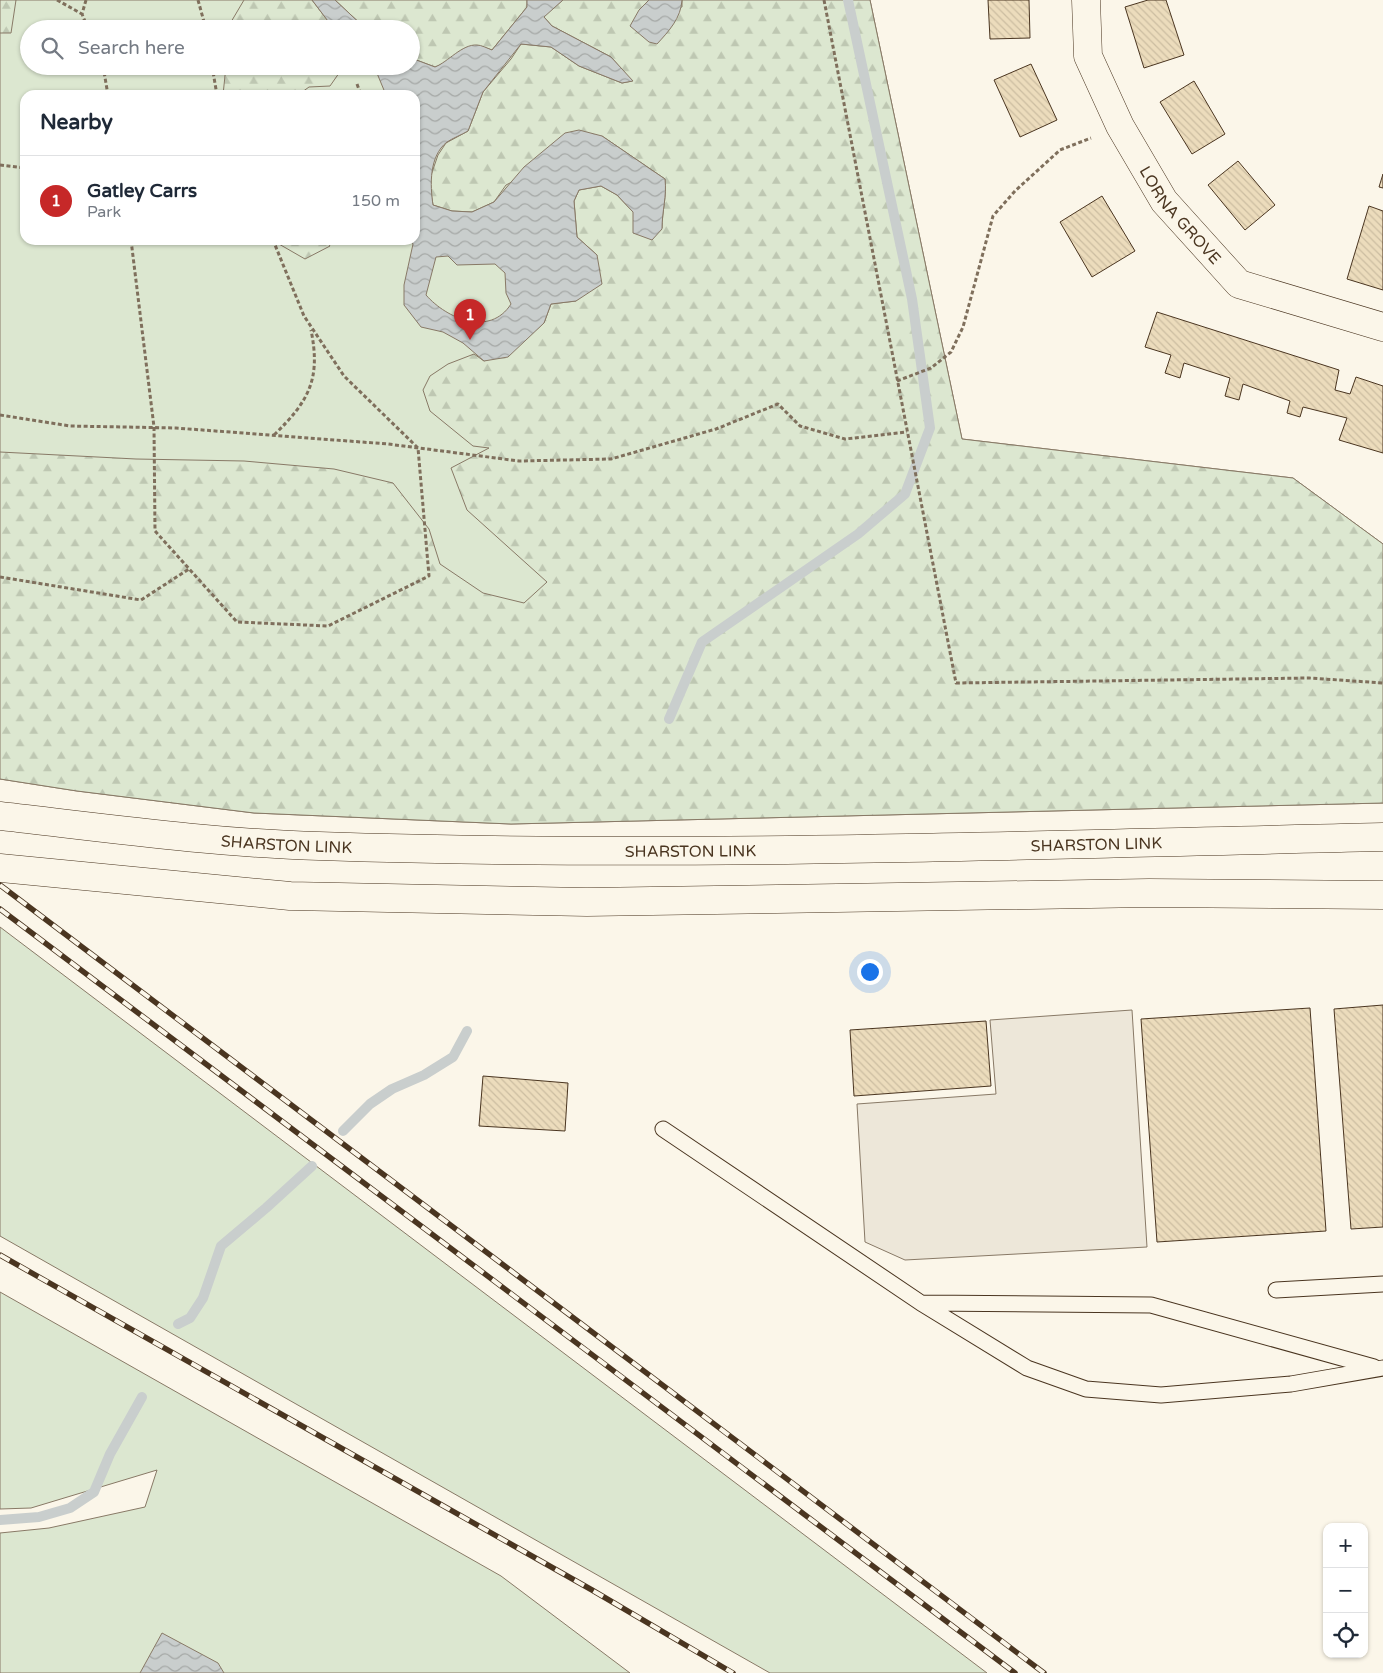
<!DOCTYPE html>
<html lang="en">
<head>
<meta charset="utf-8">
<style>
  :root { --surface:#fff; --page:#f6f6f7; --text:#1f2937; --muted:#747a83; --line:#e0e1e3; --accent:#c62828 }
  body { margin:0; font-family:"Varela Round",sans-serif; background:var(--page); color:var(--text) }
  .controls { position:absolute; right:15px; bottom:15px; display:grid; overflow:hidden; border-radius:10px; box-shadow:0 1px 4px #0004 }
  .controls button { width:45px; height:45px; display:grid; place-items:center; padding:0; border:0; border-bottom:1px solid var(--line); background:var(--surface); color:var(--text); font:25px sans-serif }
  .you { position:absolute; left:869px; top:971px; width:18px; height:18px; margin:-12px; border:4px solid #fff; border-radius:50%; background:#1a73e8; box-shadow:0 0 0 8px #1a73e833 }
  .badge { display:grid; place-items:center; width:32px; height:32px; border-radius:50%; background:var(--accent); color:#fff; font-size:16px; font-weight:700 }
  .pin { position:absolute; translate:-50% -41px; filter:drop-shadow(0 1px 2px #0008) }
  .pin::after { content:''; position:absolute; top:26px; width:18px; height:15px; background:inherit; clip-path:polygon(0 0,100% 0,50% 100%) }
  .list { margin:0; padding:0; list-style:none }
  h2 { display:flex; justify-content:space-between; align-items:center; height:65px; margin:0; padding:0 20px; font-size:21px }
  h2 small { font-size:16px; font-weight:400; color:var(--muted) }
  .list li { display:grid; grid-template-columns:32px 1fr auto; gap:15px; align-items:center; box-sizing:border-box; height:90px; padding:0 20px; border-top:1px solid var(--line) }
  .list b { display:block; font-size:19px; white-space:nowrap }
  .list p { margin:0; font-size:16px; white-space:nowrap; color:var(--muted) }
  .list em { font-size:16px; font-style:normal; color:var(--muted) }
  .icon { flex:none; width:28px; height:28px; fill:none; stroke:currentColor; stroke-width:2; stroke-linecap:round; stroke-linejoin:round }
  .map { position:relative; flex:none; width:1383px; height:1673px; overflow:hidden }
  .search { position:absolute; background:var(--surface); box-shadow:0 1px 4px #0004; left:20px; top:20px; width:400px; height:55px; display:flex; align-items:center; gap:12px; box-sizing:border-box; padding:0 18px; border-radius:28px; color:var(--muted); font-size:19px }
  .panel { position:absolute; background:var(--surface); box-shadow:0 1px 4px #0004; left:20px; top:90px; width:400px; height:155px; border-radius:15px }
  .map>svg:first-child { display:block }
</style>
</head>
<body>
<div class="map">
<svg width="1383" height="1673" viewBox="0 0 1383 1673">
  <defs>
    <pattern id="forest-firs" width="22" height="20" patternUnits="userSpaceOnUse" patternTransform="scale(1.25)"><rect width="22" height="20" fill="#dce7d0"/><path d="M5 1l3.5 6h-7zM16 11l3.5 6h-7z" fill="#bec7b2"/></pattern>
    <pattern id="water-waves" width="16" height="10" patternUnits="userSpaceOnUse" patternTransform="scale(1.25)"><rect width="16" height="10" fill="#c9cecd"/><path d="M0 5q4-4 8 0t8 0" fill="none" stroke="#a5a8a6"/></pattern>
    <pattern id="building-back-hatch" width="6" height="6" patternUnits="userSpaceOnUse" patternTransform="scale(1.25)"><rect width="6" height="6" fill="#ecdcbc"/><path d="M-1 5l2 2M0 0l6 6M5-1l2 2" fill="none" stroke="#ccbda1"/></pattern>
  </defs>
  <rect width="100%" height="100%" fill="#fbf6e9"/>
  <path fill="#dce7d0" stroke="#887966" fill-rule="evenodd" d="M0 0H870L962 439 1293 478 1383 544V803L511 824 254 813 77 791 0 779ZM29 29H411V66H29ZM25 95H415V240H25Z
    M0 927 987 1673H770L0 1236Z
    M0 1292 501 1576 630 1673H0V1533L49 1528 145 1507 157 1470 31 1508 0 1509Z"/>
  <path fill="url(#forest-firs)" stroke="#887966" d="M0 0H16L11 33H0Z
    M244 0H312L334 29H231V22Z
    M335 0H527V7L492 50C460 38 462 57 435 67L411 58V29H366Z
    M563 0H649L639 10 682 7V0H870L962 439 1293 478 1383 544V803L511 824 254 813 77 791 0 779V452L136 459 244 461 334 469 393 483 429 529 440 564 483 593 524 603 547 582 467 510 451 468 489 448 473 446 430 411 423 390 430 376 448 364 474 354 484 361 528 337 544 323 551 304 576 301 597 255 577 237 574 201 579 190 601 186 617 195 633 212 662 228C662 211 667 196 665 179L602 136 506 185 494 202 472 212 452 211 433 205 429 181 438 155 446 143 468 131 483 92 511 59 521 44 551 47 579 66 622 83 632 81 611 57 552 26 543 16Z
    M226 66H344L330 86 309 87 298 95H223Z
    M272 240H326L330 246 305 259Z"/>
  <path fill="#ede7d9" stroke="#887966" d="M1132 1010 1147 1247 905 1260 865 1242 857 1104 996 1094 990 1020Z"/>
  <path fill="url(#water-waves)" stroke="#887966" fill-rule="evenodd" d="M312 0H335L366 29H334Z
    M527 0H563L544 17 552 26 611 57 633 81 622 83 579 66 551 47 521 44 483 92 468 131C461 135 453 138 447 142 429 156 430 185 433 205L452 211 472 212 494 202 524 167 565 133 579 130 602 136 665 179C667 196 662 211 662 229L652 240 633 233V212L617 195 601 186 579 190 574 201 577 237 597 255 602 284 576 301 551 304 544 323 508 357 484 361 463 343 443 332 421 327 404 305V285L413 244 411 240H415V95H386L374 66H411V58L435 67C448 62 462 44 477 45 481 45 487 48 492 50L527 7ZM448 256 457 265 495 264 505 273 506 293 511 304C490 337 447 319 426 295L436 257Z
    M649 0H682C681 18 669 31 657 44L649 42 630 26 639 10Z
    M162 1633 218 1663 224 1673H140Z"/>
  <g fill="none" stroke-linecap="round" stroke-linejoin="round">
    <path stroke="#c9cecd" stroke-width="10" d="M669 719 702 642 858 534 905 494 930 428 912 299 848 0
      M343 1131 370 1104 392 1089 424 1075 453 1057 467 1031
      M178 1324 190 1318 203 1298 221 1246 266 1208 312 1166
      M0 1520 39 1517 70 1508 94 1492 110 1454 142 1397"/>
  </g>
  <path fill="url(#building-back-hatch)" stroke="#4a3520" d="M988 0H1029L1030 38 990 39Z
    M1148 0H1166L1184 55 1144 68 1125 7Z
    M1031 64 1057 120 1020 137 994 80Z
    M1194 81 1225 134 1192 154 1160 102Z
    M1238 161 1275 205 1245 230 1208 185Z
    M1383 174V188L1379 187Z
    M1102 196 1135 251 1092 277 1060 222Z
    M1369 206 1383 211V290L1347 279Z
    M1157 312 1339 370 1335 390 1350 394 1356 377 1383 386V453L1339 440 1347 418 1303 407 1300 417 1287 413 1290 401 1243 384 1239 400 1225 396 1230 378 1184 363 1180 378 1165 373 1171 355 1145 347Z
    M1383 1005V1227L1351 1229 1334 1009Z
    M1310 1008 1326 1231 1157 1242 1141 1019Z
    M986 1021 991 1086 854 1096 850 1030Z
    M483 1076 568 1083 565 1131 479 1126Z"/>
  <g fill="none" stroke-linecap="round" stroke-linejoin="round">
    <g stroke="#4a3520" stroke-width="17">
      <path id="lane" d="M663 1129 921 1303 1027 1368 1086 1389 1161 1395 1291 1384 1383 1368
        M1276 1290 1383 1284
        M923 1303 1151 1305 1374 1367"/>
    </g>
    <g stroke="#4a3520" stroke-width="29">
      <g id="street">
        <path id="s1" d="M1086 0 1088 56 1120 126 1164 201 1239 284 1383 327"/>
      </g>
    </g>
    <g stroke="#4a3520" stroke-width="29">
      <g id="highway">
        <path id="s2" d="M0 816C106 828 212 843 319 846 673 858 1028 845 1383 837"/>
        <path d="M0 868 290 896 587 902 1149 893 1383 895"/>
      </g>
    </g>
    <path stroke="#7f6f5c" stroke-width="3" stroke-dasharray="4 2.5" stroke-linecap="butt" d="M57 0 82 14
      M86 0 82 14 88 29
      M198 0 206 29
      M824 0 956 683 1309 678 1383 683
      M103 66 108 95
      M179 66 213 73
      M212 66 217 95
      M357 84 361 95
      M0 165 25 168
      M131 240 154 427 155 531 237 622 328 626 429 576 418 448 344 376 304 316 273 240
      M897 381 931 368 951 352 963 327 993 216 1015 191 1060 150 1091 138
      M0 415 70 426 176 428 388 444 519 461 611 459 716 429 778 404 800 426 845 439 907 432
      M274 435C309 401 321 379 311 330
      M0 577 141 600 189 569"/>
    <use href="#lane" stroke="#fbf6e9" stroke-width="15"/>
    <use href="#street" stroke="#fbf6e9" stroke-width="28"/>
    <use href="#highway" stroke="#fbf6e9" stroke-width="28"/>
    <g stroke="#4a3520" stroke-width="5.5">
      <path id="rail" d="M0 885 1044 1673
        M0 909 1015 1673
        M0 1255 592 1590 733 1673"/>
    </g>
    <use href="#rail" stroke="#fbf6e9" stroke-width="4" stroke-dasharray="11" stroke-linecap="butt"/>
  </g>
  <g text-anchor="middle" stroke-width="4" stroke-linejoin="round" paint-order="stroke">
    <g font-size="16" fill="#4a3520" stroke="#fbf6e9">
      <text dy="6" stroke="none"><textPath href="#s1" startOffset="241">LORNA GROVE</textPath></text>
      <text dy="6" stroke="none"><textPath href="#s2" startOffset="288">SHARSTON LINK</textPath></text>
      <text dy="6" stroke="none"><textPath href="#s2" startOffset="1098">SHARSTON LINK</textPath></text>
      <text dy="6" stroke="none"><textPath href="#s2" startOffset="692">SHARSTON LINK</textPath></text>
    </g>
  </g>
</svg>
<div class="controls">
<button>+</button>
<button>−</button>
<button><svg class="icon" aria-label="locate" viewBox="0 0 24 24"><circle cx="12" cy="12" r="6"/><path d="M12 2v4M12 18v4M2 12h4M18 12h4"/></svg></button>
</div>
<div class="you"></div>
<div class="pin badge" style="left:470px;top:340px">1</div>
<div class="search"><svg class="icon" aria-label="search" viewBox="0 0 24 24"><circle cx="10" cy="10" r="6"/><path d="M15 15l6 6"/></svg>Search here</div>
<section class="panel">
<h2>Nearby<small></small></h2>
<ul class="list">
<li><span class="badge">1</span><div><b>Gatley Carrs</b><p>Park</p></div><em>150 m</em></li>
</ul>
</section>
</div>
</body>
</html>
